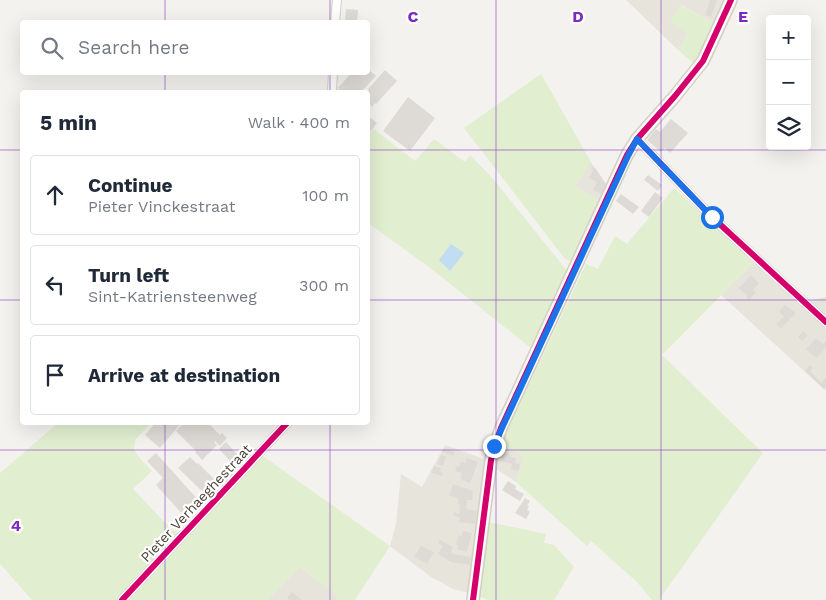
<!DOCTYPE html>
<html lang="en">
<head>
<meta charset="utf-8">
<style>
  :root { --surface:#fff; --page:#f6f6f7; --text:#1f2937; --muted:#747a83; --line:#e0e1e3 }
  body { margin:0; font-family:"Work Sans",sans-serif; background:var(--page); color:var(--text) }
  .controls { position:absolute; right:15px; top:15px; display:grid; overflow:hidden; border-radius:5px; box-shadow:0 5px 20px #0002 }
  .controls button { width:45px; height:45px; display:grid; place-items:center; padding:0; border:0; border-bottom:1px solid var(--line); background:var(--surface); color:var(--text); font:25px sans-serif }
  .stop { position:absolute; width:15px; height:15px; margin:-11px; border:4px solid #1a73e8; border-radius:50%; background:#fff }
  .stop.end { background:#1a73e8; border-color:#fff; box-shadow:0 1px 5px #0008 }
  .list { margin:0; padding:0; list-style:none }
  h2 { display:flex; justify-content:space-between; align-items:center; height:65px; margin:0; padding:0 20px; font-size:21px }
  h2 small { font-size:16px; font-weight:400; color:var(--muted) }
  .list li { display:grid; grid-template-columns:32px 1fr auto; gap:15px; align-items:center; box-sizing:border-box; height:80px; margin:0 10px 10px; padding:0 10px; border:1px solid var(--line); border-radius:5px }
  .list b { display:block; font-size:19px; white-space:nowrap }
  .list p { margin:0; font-size:16px; white-space:nowrap; color:var(--muted) }
  .list em { font-size:16px; font-style:normal; color:var(--muted) }
  .icon { flex:none; width:28px; height:28px; fill:none; stroke:currentColor; stroke-width:2; stroke-linecap:round; stroke-linejoin:round }
  .map { position:relative; flex:none; width:826px; height:600px; overflow:hidden }
  .search { position:absolute; background:var(--surface); box-shadow:0 5px 20px #0002; left:20px; top:20px; width:350px; height:55px; display:flex; align-items:center; gap:12px; box-sizing:border-box; padding:0 18px; border-radius:5px; color:var(--muted); font-size:19px }
  .panel { position:absolute; background:var(--surface); box-shadow:0 5px 20px #0002; left:20px; top:90px; width:350px; height:335px; border-radius:5px }
  .map>svg:first-child { display:block }
</style>
</head>
<body>
<div class="map">
<svg width="826" height="600" viewBox="0 0 826 600">
  <rect width="100%" height="100%" fill="#f4f2ee"/>
  <path fill="#e7e4dc" d="M626 0H726L715 24 681 5 688 34 678 50Z
    M591 162 607 185 600 201 574 186Z
    M754 262 826 328V391L721 295Z
    M826 297V317L808 301Z
    M445 445 487 460 469 593 453 589 431 577 390 546 396 524 401 474 422 487Z
    M500 446 524 455 516 482 495 468Z
    M300 567 338 596 336 600H267Z"/>
  <path fill="#e1eecf" d="M680 5 715 24 703 50 694 64 678 50 688 34 670 22Z
    M541 74 591 162 575 186 600 201 573 262 565 259 464 128Z
    M374 129 415 161 434 139 465 162 470 155 495 181 568 272 531 348 429 267 368 223V136Z
    M674 188 754 262 662 355 763 453 659 600H652L637 582 591 541 587 546 516 482 524 455 500 446 586 264 598 269 615 236 627 244Z
    M58 423H151L135 440 134 448 137 455 152 471 133 489 170 528 180 534 117 600H32L0 564V473Z
    M260 454 390 546 355 600H336L338 596 300 567 267 600H126Z
    M489 522 546 534 544 543 554 545 574 567 554 600H488L479 596Z"/>
  <path fill="#c0ddf1" d="M451 244 464 253 450 271 439 260Z"/>
  <path fill="#dedbd6" d="M710 0H717L711 17 705 15Z
    M346 9 358 10 357 22H345Z
    M368 69 376 76 361 92H343L338 88 352 72H368Z
    M385 70 397 81 376 104 375 103 372 107 370 105 368 108V92L369 90 368 89Z
    M408 97 435 118 410 151 383 131Z
    M368 116 377 123 368 135Z
    M671 119 688 133 670 153 665 148 661 152 647 140 656 129 660 132Z
    M593 167 596 169 606 185 602 194 593 190 597 182 589 178 593 170 591 168Z
    M648 175 662 185 658 191 644 180Z
    M655 192 663 198 649 217 641 211Z
    M621 194 639 207 633 214 616 201Z
    M751 275 759 283 753 290 756 292 749 300 746 297 747 296 739 288Z
    M785 305 796 313 781 328 776 324 784 317 779 311Z
    M803 331 808 335 802 341 798 337Z
    M816 338 823 344 826 341V348L816 358 806 349Z
    M810 365 813 368 810 371 821 383 826 378V386L824 389 805 371Z
    M156 422H182L160 448 145 435Z
    M184 422H207L220 435 222 433 227 438 220 446 215 441 214 442 217 445 202 460 195 452 196 451 176 431Z
    M226 442 238 455 231 462 219 449Z
    M444 448 455 452 454 456 442 452Z
    M500 451 510 454V457L516 458 515 463 520 464 519 471 511 469 512 464 501 461 502 458 498 457Z
    M156 453 200 502 184 516 156 485 163 478 147 461Z
    M441 455 446 456 443 466 437 464Z
    M190 457 197 464 198 463 219 484 212 491 210 489 205 494 178 468Z
    M467 458 478 462 470 483 460 479 462 473 455 471 457 466 459 467 461 462 465 463Z
    M234 463 239 468 228 481 222 475Z
    M434 466 441 468 439 471 443 473 442 476 431 473Z
    M508 481 516 486 515 489 524 494 520 501 502 490Z
    M453 484 473 491 472 500H467L466 509 477 511 475 524 459 522 460 518 453 515 455 512 459 515 460 505 458 504V498L449 495Z
    M525 498 530 501 527 506H529L527 510 530 512 526 519 515 513Z
    M463 531 472 533 467 552 457 549 458 545H456L459 535 462 536Z
    M440 540 453 547 451 552 452 554 471 557 470 565 451 562 438 554 443 546 438 543Z
    M421 546 434 552 427 564 414 557Z
    M292 592 302 600H289L287 598Z"/>
  <g fill="none" stroke-linecap="round" stroke-linejoin="round">
    <g stroke="#d2d0cb" stroke-width="10">
      <path id="street" d="M335 22 337 0
        M332 92 333 72
        M637 139 712 217 826 322
        M122 600 288 422"/>
    </g>
    <g stroke="#d3cfc5" stroke-width="14">
      <path id="secondary" d="M473 600 491 460 495 446 501 428 627 155 637 139 675 96 703 61 731 0"/>
    </g>
    <use href="#street" stroke="#fdfdfc" stroke-width="8"/>
    <use href="#secondary" stroke="#f7f6f1" stroke-width="11"/>
    <g stroke="#fff" stroke-width="9">
      <path id="cycleway" d="M637 139 712 217 826 322
        M122 600 288 422
        M473 600 491 460 495 446 501 428 627 155 637 139 675 96 703 61 731 0"/>
    </g>
    <use href="#cycleway" stroke="#d6006c" stroke-width="6"/>
  </g>
  <g fill="none" stroke-linecap="round" stroke-linejoin="round">
    <path stroke="#1a73e8" stroke-width="6" d="M494 446 502 428 628 156 637 139 712 217"/>
  </g>
  <path fill="none" stroke="#7b2cbf" stroke-width="1" stroke-opacity="0.55" d="M165 0V22M330 0V22M496 0V600M661 0V600M165 72V92M330 72V92M0 150H22M368 150H826M0 300H22M368 300H826M165 422V600M330 422V600M0 450H826"/>
  <g text-anchor="middle" stroke-width="4.5" stroke-linejoin="round" paint-order="stroke">
    <g font-size="14" fill="#4b4439" stroke="#fff">
      <text transform="translate(196 503) rotate(-47)" y="5">Pieter Verhaeghestraat</text>
    </g>
  </g>
  <g font-size="16" text-anchor="middle" font-weight="bold" fill="#7b2cbf" stroke="#fff" stroke-width="4.5" stroke-linejoin="round" paint-order="stroke">
    <text x="413" y="22">C</text>
    <text x="578" y="22">D</text>
    <text x="743" y="22">E</text>
    <text x="16" y="531">4</text>
  </g>
</svg>
<div class="controls">
<button>+</button>
<button>−</button>
<button><svg class="icon" aria-label="layers" viewBox="0 0 24 24"><path d="M12 4l9 5-9 5-9-5zM3 14l9 5 9-5"/></svg></button>
</div>
<div class="stop" style="left:712px;top:217px"></div>
<div class="stop end" style="left:494px;top:446px"></div>
<div class="search"><svg class="icon" aria-label="search" viewBox="0 0 24 24"><circle cx="10" cy="10" r="6"/><path d="M15 15l6 6"/></svg>Search here</div>
<section class="panel">
<h2>5 min<small>Walk · 400 m</small></h2>
<ul class="list">
<li><svg class="icon" aria-label="ahead" viewBox="0 0 24 24"><path d="M12 20V5M6 11l6-6 6 6"/></svg><div><b>Continue</b><p>Pieter Vinckestraat</p></div><em>100 m</em></li>
<li><svg class="icon" aria-label="left" viewBox="0 0 24 24"><path d="M17 20v-9H6M10 6l-5 5 5 5"/></svg><div><b>Turn left</b><p>Sint-Katriensteenweg</p></div><em>300 m</em></li>
<li><svg class="icon" aria-label="arrive" viewBox="0 0 24 24"><path d="M6 21V4h12l-3 4 3 4H6"/></svg><div><b>Arrive at destination</b></div></li>
</ul>
</section>
</div>
</body>
</html>
